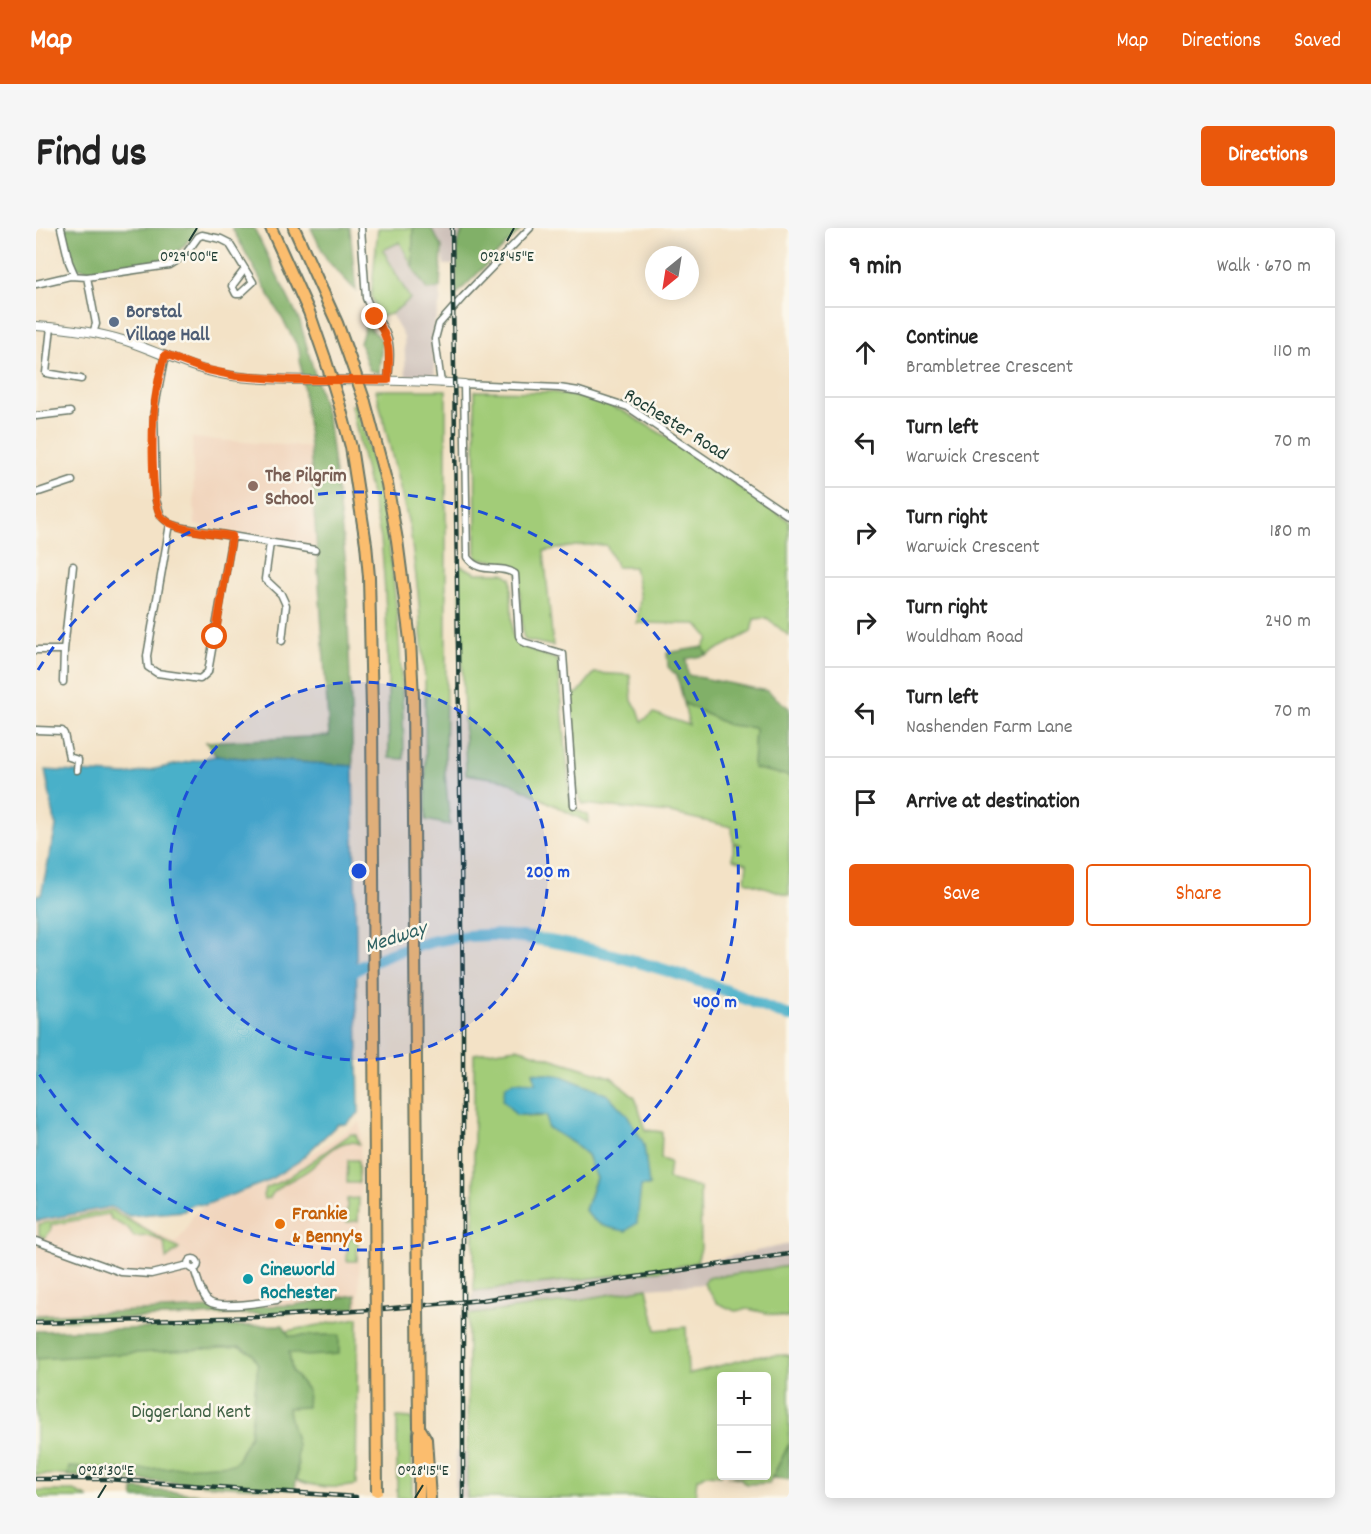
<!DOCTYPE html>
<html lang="en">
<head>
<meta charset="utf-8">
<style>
  :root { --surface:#fff; --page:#f6f6f6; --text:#222; --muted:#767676; --line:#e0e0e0; --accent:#ea580c }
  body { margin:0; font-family:Dekko,sans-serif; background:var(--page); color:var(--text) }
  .controls { position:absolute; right:18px; bottom:18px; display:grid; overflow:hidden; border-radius:6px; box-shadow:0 3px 15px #0003 }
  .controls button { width:54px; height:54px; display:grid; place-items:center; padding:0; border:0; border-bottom:2px solid var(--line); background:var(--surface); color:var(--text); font:30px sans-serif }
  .compass { position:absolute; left:609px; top:18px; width:54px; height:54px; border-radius:50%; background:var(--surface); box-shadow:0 3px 15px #0003; rotate:210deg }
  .stop { position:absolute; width:18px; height:18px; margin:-14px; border:4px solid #ea580c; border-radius:50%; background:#fff }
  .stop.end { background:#ea580c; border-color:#fff; box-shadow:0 2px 6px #0008 }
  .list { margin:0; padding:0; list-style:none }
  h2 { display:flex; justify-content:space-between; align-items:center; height:78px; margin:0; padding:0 24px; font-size:26px }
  h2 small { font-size:20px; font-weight:400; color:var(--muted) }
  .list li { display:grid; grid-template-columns:39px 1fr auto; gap:18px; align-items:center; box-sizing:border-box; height:90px; padding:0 24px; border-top:2px solid var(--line) }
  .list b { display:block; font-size:22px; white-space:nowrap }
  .list p { margin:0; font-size:20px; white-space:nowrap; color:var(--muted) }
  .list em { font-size:20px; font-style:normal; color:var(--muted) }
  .actions { display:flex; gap:12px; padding:18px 24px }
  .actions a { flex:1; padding:14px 0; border:2px solid var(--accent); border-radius:6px; text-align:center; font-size:21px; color:var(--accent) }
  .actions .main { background:var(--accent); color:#fff }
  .icon { flex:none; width:33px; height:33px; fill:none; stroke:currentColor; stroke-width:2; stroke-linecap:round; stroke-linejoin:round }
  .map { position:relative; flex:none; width:753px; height:1270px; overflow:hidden; border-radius:6px }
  header { display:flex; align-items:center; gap:36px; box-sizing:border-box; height:84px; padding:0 30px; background:var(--accent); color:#fff }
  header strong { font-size:28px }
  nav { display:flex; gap:33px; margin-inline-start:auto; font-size:21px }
  .intro { display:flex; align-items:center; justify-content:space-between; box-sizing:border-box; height:144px; padding:0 36px }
  h1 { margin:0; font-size:42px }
  .button { padding:15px 27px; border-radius:6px; background:var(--accent); color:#fff; font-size:21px; font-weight:700 }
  main { display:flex; gap:36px; padding:0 36px }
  aside { flex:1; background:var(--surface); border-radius:6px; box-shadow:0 3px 15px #0003 }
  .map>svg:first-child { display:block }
</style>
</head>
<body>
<header>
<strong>Map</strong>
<nav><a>Map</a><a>Directions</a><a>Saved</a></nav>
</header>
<div class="intro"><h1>Find us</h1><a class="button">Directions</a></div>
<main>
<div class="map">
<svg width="753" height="1270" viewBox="0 0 753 1270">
  <rect width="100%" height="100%" fill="#fbf7ec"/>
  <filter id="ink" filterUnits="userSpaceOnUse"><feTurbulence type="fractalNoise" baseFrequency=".0167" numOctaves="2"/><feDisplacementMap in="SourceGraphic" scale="12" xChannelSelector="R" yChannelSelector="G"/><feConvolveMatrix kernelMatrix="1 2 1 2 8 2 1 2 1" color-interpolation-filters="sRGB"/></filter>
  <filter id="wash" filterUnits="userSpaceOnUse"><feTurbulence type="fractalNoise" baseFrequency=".008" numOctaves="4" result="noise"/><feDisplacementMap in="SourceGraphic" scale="24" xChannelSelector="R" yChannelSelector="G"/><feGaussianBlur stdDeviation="1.35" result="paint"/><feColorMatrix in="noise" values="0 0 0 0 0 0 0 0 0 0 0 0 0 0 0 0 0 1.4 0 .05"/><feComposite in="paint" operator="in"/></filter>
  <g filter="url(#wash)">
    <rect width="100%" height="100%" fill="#f3e2c6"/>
    <path fill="#f1d5bd" d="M156 210 274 219 279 319 159 297Z
      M325 894 323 1079 0 1090V994L75 980 139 1015 148 1005 157 987 169 977 225 958Z"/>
    <path fill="#cec1ba" d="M395 0H428L421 16 419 37H408L406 19Z
      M364 13 391 62 404 60 405 71 396 105 399 150 370 149 368 109 355 86 374 71 347 22Z
      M753 1016V1040L685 1055 611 1060 530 1074 432 1087 438 1063 628 1042Z
      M420 1223 430 1224 431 1270H420L419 1266Z"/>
    <path fill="#a2cc78" stroke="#608456" stroke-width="1.5" fill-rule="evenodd" d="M342 0H377V40L364 14 347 22 374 71 355 86 343 89 335 68Z
      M340 162H410V446L409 546 414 597 390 592 389 454 382 365 374 301Z
      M439 163 515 164 555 171 587 183 639 214 753 293V408L731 390 718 391 715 404 671 427 667 419 673 410 661 396 601 395 604 370 598 339H581L570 317H546L508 323 517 418 489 412 487 407 482 343 472 335 440 330Z
      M320 176C332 219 344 262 351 306 363 380 367 456 368 531L353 530C352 457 352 384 345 311L315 177Z
      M423 337 440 345H468L475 350 476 406 483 417 522 432 535 579 551 587 553 595 469 552 430 546Z
      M558 445 594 447 596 473 602 481 606 493 618 485 653 497 648 475 692 496 719 500 717 540 753 548V667L709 653 711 635 697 631V616L706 617 697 614 696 599 634 585 547 576 540 563 532 466 542 465Z
      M481 820 575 849 599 869 610 902 626 904 625 931 634 934 632 951 664 960 665 1020 661 1034 628 1042 438 1063V826ZM498 844 613 958 605 957 549 982 560 950 551 927 537 915 512 899 511 888 491 889 500 855Z
      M315 906 320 907 323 916C305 907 287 930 275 940 262 951 241 955 234 970L228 971 227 967 230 960 250 951Z
      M312 932H322L323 955H311Z
      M323 970 322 993 311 994V971Z
      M75 982 143 1021 130 1031 128 1014 114 1008 98 1009 93 1001 75 991 73 986 15 997V1002L9 1010 3 1007V996Z
      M322 1009 321 1033H311L312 1010Z
      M753 1038V1090L712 1081 699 1083 681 1075 668 1056 670 1050Z
      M611 1060 620 1102 650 1099 652 1146 721 1128 753 1127V1216L733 1255 710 1256 704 1250 691 1248H730V1148H686L685 1247 670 1246 664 1250H661L659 1270H431L432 1087 530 1074Z
      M322 1090 320 1257C299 1261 280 1260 261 1252 265 1226 254 1204 252 1180L272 1163 256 1143 253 1124 302 1107 253 1108 250 1103Z
      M204 1119 216 1125 222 1137 214 1207 195 1243 0 1247V1129Z
      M361 1189 376 1190V1270H361Z
      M0 1263H38L53 1270H0Z"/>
    <path fill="#81b068" stroke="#50764e" stroke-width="1.5" d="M28 0H159L160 3 147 19 133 30 107 38 56 43 35 38Z
      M196 0H218L264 94 293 197 310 337 317 538 180 528 170 514 293 508 274 219 263 121Z
      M275 0H314L320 63 291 32Z
      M377 0H395L406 19 404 60 391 62 377 40Z
      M428 0H487L420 67 421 16Z
      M330 95 346 113 343 145 333 142 324 115Z
      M667 419 671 427 650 431 652 447 731 463 753 480V548L717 540 719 500 692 497 648 475 641 448 632 439 631 425Z
      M320 1067V1080L254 1085 0 1093V1087L258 1077Z
      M247 1097 253 1108 303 1107V1126L270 1128 253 1124 256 1143 272 1163 271 1179 252 1180C253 1193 259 1205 261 1218 262 1233 261 1248 259 1262L31 1248 33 1239 91 1242 197 1236 202 1231 214 1207 222 1137 216 1125 204 1119 0 1131V1103Z
      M753 1216V1251L736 1250Z
      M97 1261 223 1270H98Z"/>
    <path fill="#4ab0c9" stroke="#34767e" stroke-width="1.5" d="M180 528 317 538 323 885 310 896H302L262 934 230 954 169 977C159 975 155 976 148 983L93 988 75 979 0 993V667L5 666 20 599 9 542 91 547Z
      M497 844 526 848 572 867 592 888 608 916 613 958H605L601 995 590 1003C573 1000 559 998 549 982L560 950 551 927 537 915 511 899V888L480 887 467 872 469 859 478 854 500 855Z"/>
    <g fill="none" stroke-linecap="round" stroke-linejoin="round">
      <path stroke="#4ab0c9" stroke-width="12" d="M306 749C351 723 406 706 458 707 524 709 610 735 672 756 699 765 726 779 753 788"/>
    </g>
  </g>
  <g filter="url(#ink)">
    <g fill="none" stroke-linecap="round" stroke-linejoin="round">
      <g stroke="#697767" stroke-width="9">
        <path id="minor" d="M25 0 33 34 39 48
          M325 0 330 70C335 84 346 94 351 108 356 121 353 139 352 152
          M51 49 60 96 57 105
          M0 56 34 48 51 49 133 37 149 27 162 9 166 7 185 11 193 15 217 54 204 66H200L196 58 209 41
          M15 99 10 145 45 151
          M129 127 118 184 120 272 125 288 134 296 148 300 279 322
          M405 155 399 111 403 96 427 69 494 0
          M0 188 34 184
          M0 265 36 253
          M134 296 111 428 112 439 121 445 164 451 172 444 196 308
          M234 315 229 351 245 366 250 377 246 413
          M0 422H28
          M27 454 28 422 37 338
          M0 502 26 503 28 506 33 529 42 532 41 542
          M538 577 527 426 490 415 486 413 483 408 479 346C464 335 444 348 431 329L428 156 523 160 543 163 592 179 753 288
          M0 1013 85 1044 115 1046 152 1037
          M152 1036a5 5 0 1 1 10 0a5 5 0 1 1-10 0Z
          M158 1041C162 1051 164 1064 171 1072 180 1083 227 1074 241 1072"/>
      </g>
      <g stroke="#697767" stroke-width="10">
        <path id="tertiary" d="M0 98C31 100 61 104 90 113 123 124 155 141 190 147 225 153 261 151 295 152 340 152 384 153 428 156"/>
      </g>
      <g stroke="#697767" stroke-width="14">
        <path id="motorway" d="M235 0 273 84 289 130
          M258 0 301 95 314 131
          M329 174 351 256 361 312
          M303 175 315 219 330 316
          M383 1199 390 1211 394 1270
          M383 1270V1205"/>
      </g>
      <use href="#minor" stroke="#fff" stroke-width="6"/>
      <use href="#tertiary" stroke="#fff" stroke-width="8"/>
      <use href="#motorway" stroke="#fbbd6e" stroke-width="10"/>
      <g stroke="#1f3d34" stroke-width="4.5">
        <path id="rail" d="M416 0 427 770V1270
          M0 1095 222 1089 335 1082 446 1072 753 1026
          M0 1251H71L320 1269"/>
      </g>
      <use href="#rail" stroke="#fbf7ec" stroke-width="2" stroke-dasharray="7" stroke-linecap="butt"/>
      <g stroke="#697767" stroke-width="14" stroke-linecap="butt">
        <path id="motorway-bridge" d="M289 130 303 175
          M314 131 329 174
          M361 312 374 412 377 469 383 1199
          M330 316 333 349 336 483 341 1263"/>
      </g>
      <use href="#motorway-bridge" stroke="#fbbd6e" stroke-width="10"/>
    </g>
  </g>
  <g fill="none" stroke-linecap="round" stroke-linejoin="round" filter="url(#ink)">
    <path stroke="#ea580c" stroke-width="8" d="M179 409 196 308C178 305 136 303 125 288 114 273 116 193 119 173 121 158 124 142 129 127L167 141 200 148 255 152H352C354 124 355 113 339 89"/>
  </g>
  <path fill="none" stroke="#1f3d34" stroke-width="2" d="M153 13 161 0M471 13 478 0M62 1270 70 1257M379 1270 387 1257"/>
  <circle cx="323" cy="643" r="189" fill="#1d4ed8" fill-opacity=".12"/>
  <g fill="none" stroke="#1d4ed8" stroke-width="3" stroke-dasharray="10 8">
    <circle cx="323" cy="643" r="189"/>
    <path d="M2 442A379 379 0 1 1 2 844"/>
  </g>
  <circle fill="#5c6f8a" stroke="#fbf7ec" stroke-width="2" cx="78" cy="94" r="6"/>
  <circle fill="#8d6e63" stroke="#fbf7ec" stroke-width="2" cx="217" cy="258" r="6"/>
  <circle fill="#e8710a" stroke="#fbf7ec" stroke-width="2" cx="244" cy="996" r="6"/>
  <circle fill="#0f9aa8" stroke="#fbf7ec" stroke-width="2" cx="212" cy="1051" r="6"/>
  <g text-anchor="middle" stroke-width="5" stroke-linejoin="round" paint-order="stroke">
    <g font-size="20" font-weight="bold" fill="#4e5e75" stroke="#fbf7ec" text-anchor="start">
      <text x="90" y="89">Borstal<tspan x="90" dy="23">Village Hall</tspan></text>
    </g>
    <g font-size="20" fill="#1f3d34" stroke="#fbf7ec">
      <text transform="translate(641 195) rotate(32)" y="7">Rochester Road</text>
    </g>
    <g font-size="20" font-weight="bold" fill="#785e54" stroke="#fbf7ec" text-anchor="start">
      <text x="229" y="253">The Pilgrim<tspan x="229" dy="23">School</tspan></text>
    </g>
    <g font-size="20" font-weight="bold" fill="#c56008" stroke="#fbf7ec" text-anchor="start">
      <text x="256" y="991">Frankie<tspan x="256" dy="23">&amp; Benny's</tspan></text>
    </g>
    <g font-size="20" font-weight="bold" fill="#0d838f" stroke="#fbf7ec" text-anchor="start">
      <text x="224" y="1047">Cineworld<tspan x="224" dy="23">Rochester</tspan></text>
    </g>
    <g font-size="20" fill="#406145" stroke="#fbf7ec">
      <text x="155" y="1189">Diggerland Kent</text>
    </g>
    <g font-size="21" font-style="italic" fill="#2c6061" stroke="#fbf7ec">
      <text transform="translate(359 708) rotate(-18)" y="7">Medway</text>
    </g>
  </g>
  <g font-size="15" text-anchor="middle" fill="#1f3d34" stroke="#fbf7ec" stroke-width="5" stroke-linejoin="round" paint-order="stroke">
    <text x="153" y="33">0°29'00"E</text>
    <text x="471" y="33">0°28'45"E</text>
    <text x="70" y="1247">0°28'30"E</text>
    <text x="387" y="1247">0°28'15"E</text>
  </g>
  <circle cx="323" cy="643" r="9" fill="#1d4ed8" stroke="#fbf7ec" stroke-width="3"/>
  <g font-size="18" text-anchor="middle" font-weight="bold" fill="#1d4ed8" stroke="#fbf7ec" stroke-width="5" stroke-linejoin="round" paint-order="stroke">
    <text x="512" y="649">200 m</text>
    <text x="679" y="779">400 m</text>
  </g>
</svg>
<div class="controls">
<button>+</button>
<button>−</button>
</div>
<svg class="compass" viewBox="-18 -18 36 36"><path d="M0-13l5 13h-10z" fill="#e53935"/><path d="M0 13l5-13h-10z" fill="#767676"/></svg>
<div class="stop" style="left:179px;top:409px"></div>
<div class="stop end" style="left:339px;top:89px"></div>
</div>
<aside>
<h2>9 min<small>Walk · 670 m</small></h2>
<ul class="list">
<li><svg class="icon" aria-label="ahead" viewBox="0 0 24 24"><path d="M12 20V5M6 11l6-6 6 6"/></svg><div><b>Continue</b><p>Brambletree Crescent</p></div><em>110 m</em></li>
<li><svg class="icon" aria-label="left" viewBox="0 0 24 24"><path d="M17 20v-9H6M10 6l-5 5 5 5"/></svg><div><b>Turn left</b><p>Warwick Crescent</p></div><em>70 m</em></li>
<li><svg class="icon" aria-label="right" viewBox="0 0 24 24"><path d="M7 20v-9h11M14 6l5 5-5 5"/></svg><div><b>Turn right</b><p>Warwick Crescent</p></div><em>180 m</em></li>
<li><svg class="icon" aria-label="right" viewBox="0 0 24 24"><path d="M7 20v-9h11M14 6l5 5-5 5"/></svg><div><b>Turn right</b><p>Wouldham Road</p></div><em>240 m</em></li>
<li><svg class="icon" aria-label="left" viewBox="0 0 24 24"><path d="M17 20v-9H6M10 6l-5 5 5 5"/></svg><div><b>Turn left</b><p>Nashenden Farm Lane</p></div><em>70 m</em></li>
<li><svg class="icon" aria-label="arrive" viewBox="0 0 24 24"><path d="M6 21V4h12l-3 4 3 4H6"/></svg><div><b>Arrive at destination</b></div></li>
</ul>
<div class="actions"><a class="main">Save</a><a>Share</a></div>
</aside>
</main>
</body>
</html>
